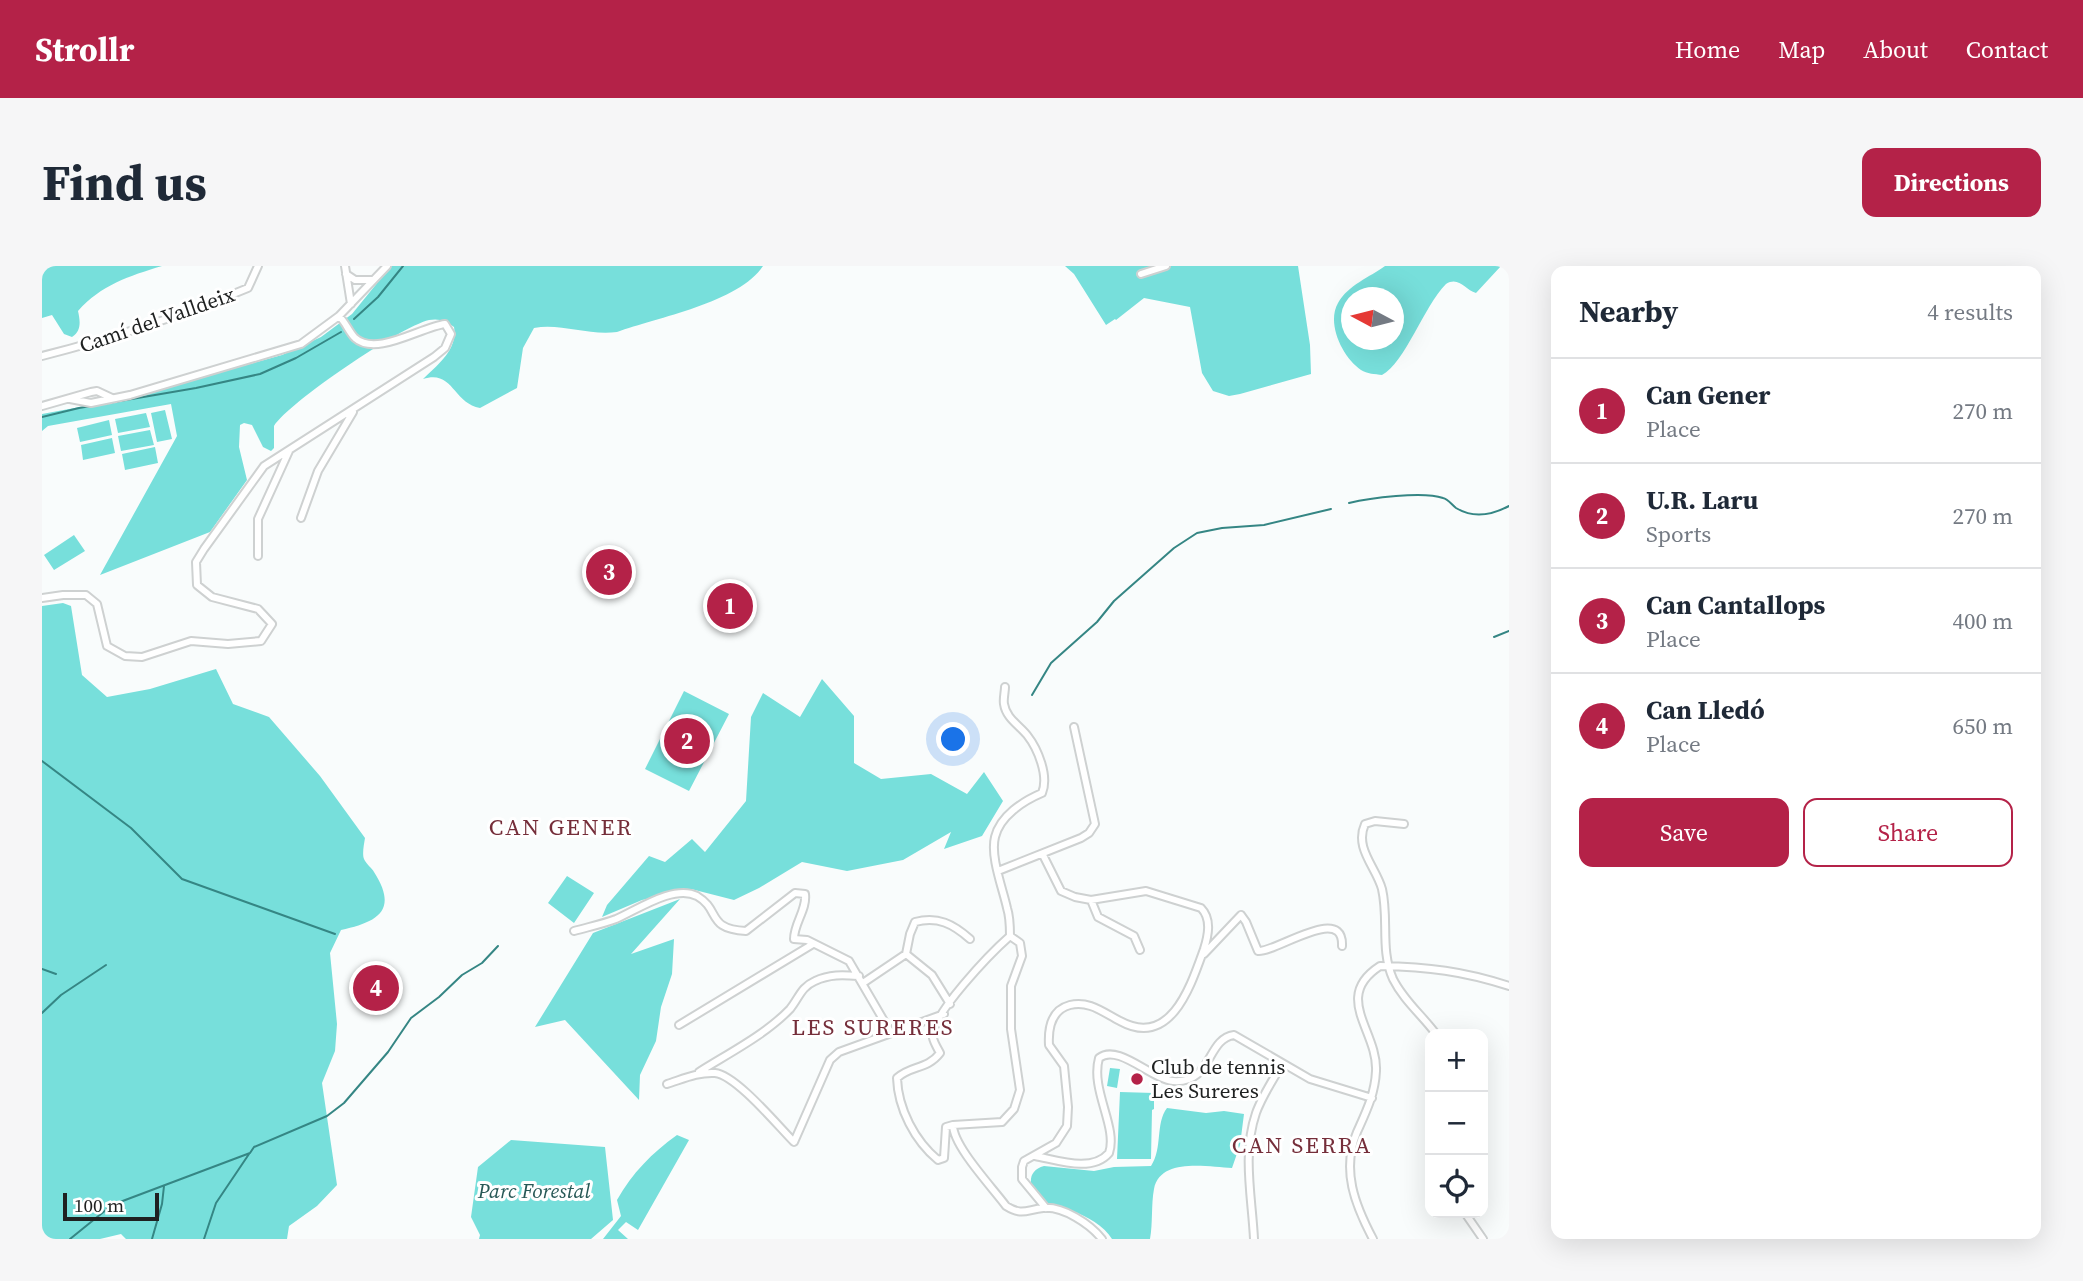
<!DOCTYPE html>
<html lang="en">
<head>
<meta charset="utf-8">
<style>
  :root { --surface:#fff; --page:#f6f6f7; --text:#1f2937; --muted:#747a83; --line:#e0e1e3; --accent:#b42248 }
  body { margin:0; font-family:"Source Serif 4",serif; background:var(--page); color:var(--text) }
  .controls { position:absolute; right:21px; bottom:21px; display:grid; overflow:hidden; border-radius:14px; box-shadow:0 7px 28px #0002 }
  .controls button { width:63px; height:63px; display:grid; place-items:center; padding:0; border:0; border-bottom:2px solid var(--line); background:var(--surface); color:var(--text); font:35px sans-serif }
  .compass { position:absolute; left:1299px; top:21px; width:63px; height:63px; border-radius:50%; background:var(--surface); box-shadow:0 7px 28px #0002; rotate:277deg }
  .scale { position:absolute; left:21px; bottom:18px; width:96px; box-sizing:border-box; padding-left:7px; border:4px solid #1f2121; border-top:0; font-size:19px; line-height:24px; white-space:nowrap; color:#1f2121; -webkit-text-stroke:5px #fff; paint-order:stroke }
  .you { position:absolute; left:912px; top:474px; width:24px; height:24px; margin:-18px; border:5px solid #fff; border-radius:50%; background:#1a73e8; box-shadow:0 0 0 10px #1a73e833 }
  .badge { display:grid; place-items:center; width:46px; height:46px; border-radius:50%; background:var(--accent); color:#fff; font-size:23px; font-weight:700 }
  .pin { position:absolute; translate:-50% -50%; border:4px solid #fff; box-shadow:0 2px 7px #0006 }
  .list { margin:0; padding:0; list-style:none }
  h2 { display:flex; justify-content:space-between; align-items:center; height:91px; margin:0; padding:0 28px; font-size:30px }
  h2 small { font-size:23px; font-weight:400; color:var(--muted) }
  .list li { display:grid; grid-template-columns:46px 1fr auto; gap:21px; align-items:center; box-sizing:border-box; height:105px; padding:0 28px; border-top:2px solid var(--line) }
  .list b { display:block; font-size:26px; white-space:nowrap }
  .list p { margin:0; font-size:23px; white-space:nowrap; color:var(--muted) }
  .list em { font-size:23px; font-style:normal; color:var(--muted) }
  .actions { display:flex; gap:14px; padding:21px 28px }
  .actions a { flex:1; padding:16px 0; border:2px solid var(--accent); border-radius:14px; text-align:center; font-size:24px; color:var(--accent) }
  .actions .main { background:var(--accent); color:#fff }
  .icon { flex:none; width:38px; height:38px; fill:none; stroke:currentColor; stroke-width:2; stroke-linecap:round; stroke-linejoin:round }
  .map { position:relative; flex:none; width:1467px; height:973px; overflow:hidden; border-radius:14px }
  header { display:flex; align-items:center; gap:42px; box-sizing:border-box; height:98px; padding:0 35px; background:var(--accent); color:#fff }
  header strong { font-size:33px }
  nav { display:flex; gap:38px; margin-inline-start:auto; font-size:24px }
  .intro { display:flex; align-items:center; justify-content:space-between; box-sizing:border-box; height:168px; padding:0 42px }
  h1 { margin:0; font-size:49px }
  .button { padding:18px 32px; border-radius:14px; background:var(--accent); color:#fff; font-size:24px; font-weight:700 }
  main { display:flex; gap:42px; padding:0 42px }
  aside { flex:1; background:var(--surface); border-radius:14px; box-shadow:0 7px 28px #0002 }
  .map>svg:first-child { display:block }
</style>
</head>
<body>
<header>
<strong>Strollr</strong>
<nav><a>Home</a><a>Map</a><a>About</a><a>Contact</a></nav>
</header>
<div class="intro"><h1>Find us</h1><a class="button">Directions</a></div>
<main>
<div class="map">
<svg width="1467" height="973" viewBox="0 0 1467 973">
  <rect width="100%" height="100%" fill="#f9fcfc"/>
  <path fill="#77dfdb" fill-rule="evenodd" d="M0 0H120C87 10 59 19 36 45 38 54 40 65 30 71L22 68 10 49 0 52Z
    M349 0H721C698 36 614 52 575 66 547 70 519 57 492 62L481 82 475 122 438 142C411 137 411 103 381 113 395 99 416 84 412 61 405 55 397 52 387 54 358 61 247 136 232 160V182L229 185 221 181 210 159 202 157 198 159 197 181 205 214 168 266 58 309 135 170 129 138 6 160 0 165V148L81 133 240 89 279 71 310 48Z
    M1023 0H1256L1268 79 1269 108 1198 128 1187 130 1171 125 1160 107 1148 41 1102 32 1074 54 1073 53 1064 59 1032 8Z
    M1343 0H1459L1434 27C1423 24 1417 10 1404 18 1382 40 1363 97 1340 109 1333 108 1325 108 1319 104 1301 92 1284 58 1296 37 1306 19 1328 11 1343 0ZM1310 32H1352V74H1310Z
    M123 144 130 173 115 176 109 147Z
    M104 147 108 161 76 167 73 153Z
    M67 154 70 169 38 176 35 162Z
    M108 164 112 179 79 185 76 170Z
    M70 172 73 187 41 194 39 179Z
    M113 181 116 197 83 204 80 188Z
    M32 269 43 285 12 304 2 289Z
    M21 337 29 340 40 409 65 431 108 423 174 403 191 438 227 451 278 510 323 572C322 578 320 588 322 593 324 598 330 602 332 606 357 645 335 656 299 664L288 687 295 758 293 785 280 817 295 919 275 940 247 960 245 973H84L79 968 58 973H0V340Z
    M780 413 812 450V497L839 513 889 508 925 528 942 506 961 535 940 570 902 583 909 566 861 594 805 605 760 596 717 622 692 634 649 623 600 634 560 651 565 639 607 590 623 596 650 573 663 586 704 535 709 451 721 427 758 451Z
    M642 425 687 448 647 525 603 503Z
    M525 610 552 627 532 657 506 637Z
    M638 633 589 688 632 673 630 708 619 741 614 775 598 809 597 834 523 754 493 761 551 667Z
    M1068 802 1078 803 1075 822 1065 820Z
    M1078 826 1112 827V843L1110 844 1109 893H1075Z
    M1125 842 1164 847 1182 845 1202 848 1198 879 1190 902C1166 901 1118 891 1112 923 1109 939 1111 957 1108 973H1070C1062 960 1045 950 1030 945 1020 942 1007 941 999 934 987 924 983 905 1002 900L1052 905 1072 901 1109 900C1121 882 1113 858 1125 842Z
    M635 869 647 874 596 964 584 956 576 964 586 973H561L579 950 575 934C590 907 610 887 635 869Z
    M469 874 563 881 571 954 549 973H437L438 969 429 951 436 901Z"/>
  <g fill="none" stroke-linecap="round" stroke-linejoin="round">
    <path stroke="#358684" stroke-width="2" d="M312 53 336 31 361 0
      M0 151 37 142 154 122 218 108 254 92 299 66
      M1307 237C1327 232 1381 225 1401 232 1406 233 1410 239 1414 242 1432 253 1450 249 1467 240
      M1452 371 1467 365
      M990 429 1009 397 1055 356 1072 335 1132 282 1155 267 1180 262 1222 259 1289 243
      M0 495 89 562 140 613 293 668
      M0 703 14 708
      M0 747 19 729 64 699
      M28 973 70 939 208 887 212 881 285 850 302 837 346 786 369 752 397 731 420 709 440 697 456 680
      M110 973 120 938 122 920
      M162 973 174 937 207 888"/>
    <g stroke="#ced1d1" stroke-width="10">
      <path id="minor" d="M303 0 309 38
        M304 8 313 14H331
        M1099 8 1124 0
        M0 90C71 72 139 50 206 22L216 0
        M28 133 49 137 88 129 259 78 297 50 345 0
        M0 140 49 126 55 125 70 132
        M259 252 276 205 311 146
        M216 290V253L247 185
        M0 332 21 329H44L55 338 65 380 83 390 100 391 149 375 186 378 219 375 230 358 216 343 170 331 155 319 154 296 162 283 222 200 392 91 403 82 409 68 403 58C379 61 334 91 313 72 307 66 304 57 297 50
        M963 421C963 426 961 433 962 438 964 452 977 459 985 469 996 483 1007 510 1000 527 981 535 958 550 953 571 948 591 961 623 965 642 968 651 968 661 968 670L978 677 980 690 969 720V763L978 824 972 843 960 856 911 859C911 880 950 921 964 940 980 950 984 944 1001 942 1021 940 1048 958 1060 973
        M1362 558 1333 555 1323 558C1312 582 1334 601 1340 623 1347 653 1338 684 1351 713 1362 735 1380 749 1394 768
        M1001 589 1019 625 1033 631 1049 634 1104 625 1159 642C1170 653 1166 670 1162 683 1149 719 1129 783 1078 755 1062 747 1047 734 1028 739 1009 744 1006 762 1007 779L1022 800 1026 841 1025 860 1014 877 982 895 980 901V913L1004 942
        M956 605 1039 572 1047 567 1053 558 1032 461
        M1049 634 1056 651 1092 670 1098 684
        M532 665C546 661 561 658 574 653 595 644 632 618 655 630 679 644 664 663 704 665L753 627 763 628C765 644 752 657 752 673L765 674 807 695 849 767
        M864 688 890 709 908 738
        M1162 688 1199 649 1204 656 1216 685C1233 687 1302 637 1300 680
        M821 717 864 688 868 668 873 656C896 650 911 658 928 673
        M637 759 771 678
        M657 806C687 787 723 769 748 743 757 732 759 721 773 715 788 708 801 709 817 710
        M625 818C641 813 656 806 673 807 694 809 736 860 752 876L788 794 797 786 902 748
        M911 859 904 861 902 892 896 894C873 875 856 843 855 812 869 799 885 804 898 787 896 783 892 777 891 772 887 750 951 685 968 670
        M993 890C1015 894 1050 907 1067 887 1076 861 1048 824 1057 792 1076 777 1109 813 1131 815 1171 818 1164 773 1192 769L1268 813 1330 832
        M1423 947 1441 973
        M1212 973C1210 931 1200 888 1214 847 1220 830 1231 814 1240 798
        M1331 973C1313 939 1299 904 1315 866 1324 846 1333 828 1334 805 1336 765 1290 731 1338 700 1386 701 1421 705 1467 720"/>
    </g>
    <use href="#minor" stroke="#fff" stroke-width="6"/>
  </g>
  <circle fill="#b42248" stroke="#fff" stroke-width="2.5" cx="1095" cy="813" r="7"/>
  <g text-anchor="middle" stroke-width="6" stroke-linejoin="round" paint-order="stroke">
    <g font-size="21" fill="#1f2121" stroke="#fff">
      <text transform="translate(115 54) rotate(-19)" y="7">Camí del Valldeix</text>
    </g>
    <g font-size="21" fill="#1f2121" stroke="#fff" text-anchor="start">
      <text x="1109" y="808">Club de tennis<tspan x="1109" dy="24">Les Sureres</tspan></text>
    </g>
    <g font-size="21" font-style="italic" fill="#275856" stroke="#fff">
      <text x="492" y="932">Parc Forestal</text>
    </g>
    <g font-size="23" letter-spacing="2" fill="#752e3a" stroke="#fff">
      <text x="519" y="569">CAN GENER</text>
      <text x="831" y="769">LES SURERES</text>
      <text x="1260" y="887">CAN SERRA</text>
    </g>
  </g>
</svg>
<div class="controls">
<button>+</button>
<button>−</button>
<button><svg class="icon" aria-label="locate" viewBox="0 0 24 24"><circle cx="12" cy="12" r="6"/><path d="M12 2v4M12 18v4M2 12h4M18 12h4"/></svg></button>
</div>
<svg class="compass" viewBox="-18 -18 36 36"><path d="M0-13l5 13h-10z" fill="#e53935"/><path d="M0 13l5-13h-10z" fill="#747a83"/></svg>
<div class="scale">100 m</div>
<div class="you"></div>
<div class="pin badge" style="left:688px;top:340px">1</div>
<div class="pin badge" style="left:645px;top:475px">2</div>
<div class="pin badge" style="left:567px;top:306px">3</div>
<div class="pin badge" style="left:334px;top:722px">4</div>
</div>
<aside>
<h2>Nearby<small>4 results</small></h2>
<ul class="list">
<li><span class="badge">1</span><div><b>Can Gener</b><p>Place</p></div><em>270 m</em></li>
<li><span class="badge">2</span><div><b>U.R. Laru</b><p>Sports</p></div><em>270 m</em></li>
<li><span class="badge">3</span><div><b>Can Cantallops</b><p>Place</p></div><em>400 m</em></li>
<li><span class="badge">4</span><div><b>Can Lledó</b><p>Place</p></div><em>650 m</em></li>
</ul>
<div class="actions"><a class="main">Save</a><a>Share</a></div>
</aside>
</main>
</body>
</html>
